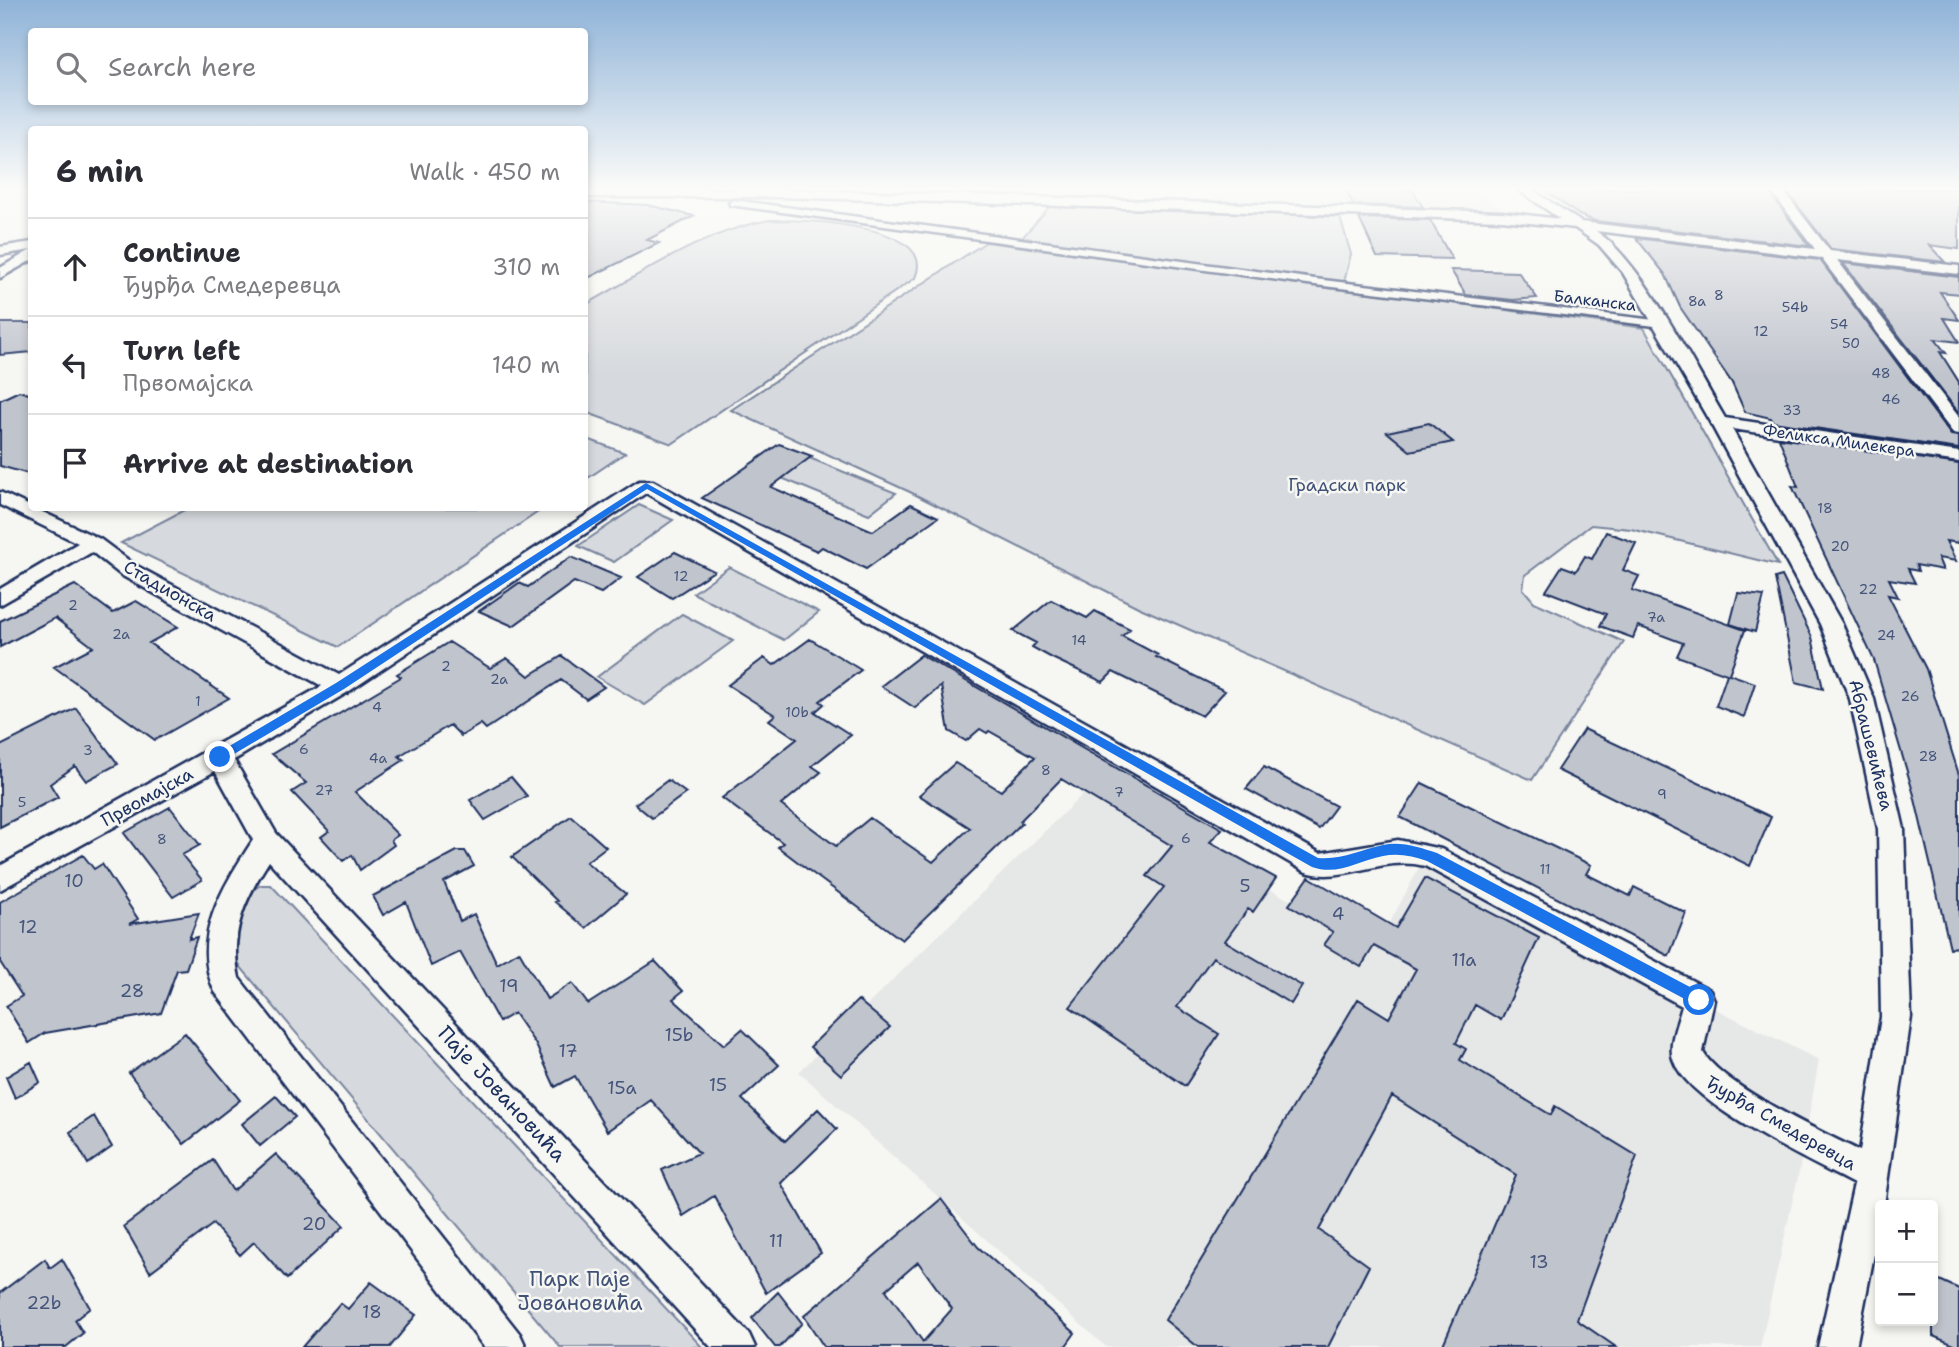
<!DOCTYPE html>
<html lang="en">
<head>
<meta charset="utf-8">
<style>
  :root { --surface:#fff; --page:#f7f7f7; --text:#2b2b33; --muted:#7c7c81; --line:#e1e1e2 }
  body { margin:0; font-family:"Shantell Sans",sans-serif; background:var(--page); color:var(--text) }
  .controls { position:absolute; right:21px; bottom:21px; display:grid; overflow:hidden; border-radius:7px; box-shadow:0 4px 10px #0003 }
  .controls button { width:63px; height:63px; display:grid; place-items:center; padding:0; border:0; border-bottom:2px solid var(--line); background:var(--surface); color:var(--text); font:35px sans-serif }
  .stop { position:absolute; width:21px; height:21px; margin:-16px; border:5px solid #1a73e8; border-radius:50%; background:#fff }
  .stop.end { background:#1a73e8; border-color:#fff; box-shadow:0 2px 7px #0008 }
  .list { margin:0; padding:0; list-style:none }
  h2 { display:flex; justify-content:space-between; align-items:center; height:91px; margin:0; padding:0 28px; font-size:30px }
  h2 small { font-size:23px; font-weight:400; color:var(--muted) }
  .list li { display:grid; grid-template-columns:46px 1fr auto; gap:21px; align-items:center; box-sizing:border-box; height:98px; padding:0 28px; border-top:2px solid var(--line) }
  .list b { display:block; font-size:26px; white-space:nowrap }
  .list p { margin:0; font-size:23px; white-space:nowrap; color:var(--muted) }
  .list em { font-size:23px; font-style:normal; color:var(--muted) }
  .icon { flex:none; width:38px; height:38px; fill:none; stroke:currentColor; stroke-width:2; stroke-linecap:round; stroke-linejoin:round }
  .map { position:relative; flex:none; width:1959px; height:1347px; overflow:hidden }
  .search { position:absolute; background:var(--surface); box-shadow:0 4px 10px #0003; left:28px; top:28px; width:560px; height:77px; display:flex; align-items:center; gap:18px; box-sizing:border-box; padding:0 24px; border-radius:7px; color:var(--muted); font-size:26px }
  .panel { position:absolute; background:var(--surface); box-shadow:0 4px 10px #0003; left:28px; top:126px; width:560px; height:385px; border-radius:7px }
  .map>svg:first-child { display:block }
</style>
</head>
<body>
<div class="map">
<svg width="1959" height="1347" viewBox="0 0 1959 1347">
  <rect width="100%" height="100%" fill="#f6f6f2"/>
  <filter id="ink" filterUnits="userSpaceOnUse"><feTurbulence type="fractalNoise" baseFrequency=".0143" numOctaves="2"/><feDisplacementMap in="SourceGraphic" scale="14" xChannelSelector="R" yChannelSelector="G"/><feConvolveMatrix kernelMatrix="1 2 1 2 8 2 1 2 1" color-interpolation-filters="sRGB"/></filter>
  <g filter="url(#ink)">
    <path fill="#e6e7e7" d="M1209 189H1472L1505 210 1212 200Z
      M1086 791 1377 947 1421 864 1819 1060 1799 1172 1760 1347H1106L799 1072Z"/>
    <path fill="#d6d9dd" stroke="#78849e" stroke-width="2" d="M1051 205 1340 217 1351 254 1344 282 1021 239Z
      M770 220C801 220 940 223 915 278L672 444 585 412V305C643 273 704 231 770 220Z
      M986 242 1644 328 1778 565 1631 529 1591 525 1525 575 1523 589 1534 602 1624 642 1532 780 1138 607 910 492 731 410Z
      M584 438H585L625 453 585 480Z
      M807 457 896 493 869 514 779 477Z
      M639 505 673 520 614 562 578 546Z
      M188 508H544L338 647 121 543Z
      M729 567 819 612 784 640 693 593Z
      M682 614 733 641 645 705 597 677Z
      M261 885H271L702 1347H560L239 965 232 938 249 892Z"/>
    <path fill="#c0c4cd" stroke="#1b2f5e" stroke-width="2" fill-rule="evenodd" d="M1346 189H1412L1423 207 1353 205Z
      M1543 189H1767L1809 246 1595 221 1579 215Z
      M1785 189H1959V249L1929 245 1945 262 1831 249Z
      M584 202 648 205 694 216 647 240 659 243 584 280Z
      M1359 218 1430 220 1452 259 1377 257Z
      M1636 238 1820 260 1951 435 1959 436V449L1773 422 1771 418 1745 412 1732 383 1680 307 1665 274Z
      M1843 263 1959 277V294L1940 292 1959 320 1944 318 1959 342 1935 339 1946 353 1940 352 1959 382V413Z
      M1451 270 1518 272 1537 298 1513 300 1466 295Z
      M0 323H32V352L0 355Z
      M19 391 32 395V475L0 466V400Z
      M1429 423 1453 442 1410 451 1387 432Z
      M1779 438 1959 464V543L1946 541 1956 561 1938 558 1943 570 1916 565 1918 571 1908 569 1915 583 1889 579 1898 597 1888 595 1926 669 1959 775V947L1950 948 1914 795 1874 660 1792 486 1798 487Z
      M779 444 812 456 771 487 873 531 911 504 938 517 866 569 822 547 817 551 702 498Z
      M1606 532 1636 543 1623 570 1639 576 1632 590 1745 630 1729 674 1755 683 1744 717 1716 706 1727 674 1677 656 1683 643 1638 626 1633 638 1600 626 1606 614 1546 591 1562 566 1576 571 1585 556 1592 559Z
      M675 552 714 571 672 598 638 577Z
      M571 557 621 578 601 593 574 582 513 626 479 611 519 583 528 587Z
      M1782 576 1812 637 1823 689 1796 682 1775 578Z
      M75 585 113 613 136 601 178 627 149 643 229 698 155 740 54 667 93 647 55 618 0 647V621Z
      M1738 593 1764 596 1755 632 1730 624Z
      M1051 600 1087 618 1095 611 1130 629 1122 636 1158 655 1156 657 1225 691 1202 716 1113 672 1103 682 1052 658 1032 647 1036 643 1013 631Z
      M810 639 861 670 820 701 824 704 815 712 851 735 812 766 821 772 781 805 836 846 870 818 933 862 970 828 919 795 955 763 1001 791 1035 757 989 731 987 733 980 729 966 741 949 731 941 686 915 708 881 686 921 655 1222 829 1210 842 1276 878 1253 912 1248 909 1225 941 1302 986 1291 1004 1213 957 1177 1007 1219 1034 1185 1086 1070 1007 1164 887 1147 876 1172 846 1061 779 1020 821 1022 823 902 940 803 866 778 847 783 843 722 798 797 739 769 720 775 715 728 685 764 658 774 665Z
      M449 642 490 668 507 658 529 676 562 656 604 687 586 699 561 680 486 729 481 724 461 736 450 725 399 756 404 760 355 792 398 835 391 840 394 845 360 870 352 855 343 861 321 837 329 831 292 792 306 783 272 754 401 677 397 674Z
      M76 708 118 764 86 781 75 766 50 784 58 797 0 827V746Z
      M1584 729 1771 817 1750 866 1557 770Z
      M1264 767 1336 806 1319 829 1246 789Z
      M511 777 527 796 485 820 470 800Z
      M668 780 686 793 652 818 635 804Z
      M1422 783 1591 865 1586 874 1630 896 1634 887 1686 913 1669 956 1400 817Z
      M170 807 200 845 182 855 202 880 173 897 124 833Z
      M571 816 606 847 586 862 626 894 586 928 555 902 557 901 512 857Z
      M457 851H465L474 866 444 882 460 921 474 914 497 964 519 951 547 999 572 983 588 1004 655 961 683 991 673 999 724 1045 742 1029 779 1065 742 1099 785 1141 818 1109 837 1129 781 1183 821 1253 766 1293 714 1196 683 1216 662 1170 699 1153 651 1100 607 1131 575 1076 555 1087 536 1045 514 1013 499 1022 460 952 431 966 406 902 383 915 373 896Z
      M83 855 94 869 102 864 138 919 129 924 199 913 189 939 197 937 186 969 177 970 161 1013 45 1033 29 1043 6 1006 22 996 0 962V902Z
      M1309 877 1396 928 1425 878 1539 938 1501 1020 1475 1005 1456 1043 1466 1049 1460 1060 1551 1115 1555 1106 1637 1156 1577 1320 1616 1347H1442L1516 1175 1392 1096 1319 1230 1369 1266 1328 1347H1198L1165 1320 1358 999 1389 1018 1416 969 1374 946 1361 967 1324 945 1333 932 1289 905Z
      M858 1000 890 1027 841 1075 810 1047Z
      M185 1033 240 1100 184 1144 129 1073Z
      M31 1062 40 1082 15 1098 6 1077Z
      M276 1096 295 1117 260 1146 242 1124Z
      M94 1116 112 1147 88 1164 70 1132Z
      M276 1154 344 1226 287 1279 254 1242 240 1255 213 1224 150 1272 124 1226 213 1160 233 1191Z
      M941 1199 978 1247 1075 1333 1065 1347H824L804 1316ZM918 1262 952 1309 923 1342 886 1290Z
      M45 1259 50 1268 62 1259 90 1308 75 1320 83 1333 66 1347H0V1293Z
      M1933 1277 1959 1289V1347L1933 1336Z
      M371 1282 416 1315 390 1347H302L340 1303 348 1309Z
      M778 1292 802 1323 780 1347H775L752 1318Z"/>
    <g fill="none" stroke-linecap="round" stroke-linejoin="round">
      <g stroke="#1b2f5e" stroke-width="5">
        <path id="pedestrian" d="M733 200 1315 279 1663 321 1668 324 1663 327 1315 285 730 205 729 203Z"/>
      </g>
      <g stroke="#1b2f5e" stroke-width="5">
        <path id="minor" d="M584 189H779L1502 212 1560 219 1517 189H1531L1581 222 1815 249 1770 189H1782L1830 251 1959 266V274L1837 260 1959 417V434L1953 433 1821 258 1596 231C1642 261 1695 368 1725 418L1959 452V462L1732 429 1842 624 1874 699 1904 829 1911 1017 1884 1205H1880V1224L1856 1347H1818L1854 1184C1812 1162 1687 1104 1673 1059 1668 1043 1678 1022 1682 1006L1425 866C1381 855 1344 884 1306 872L646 493 348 692 234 760 276 833 749 1334 755 1347H711L269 861C245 899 229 932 239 978L520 1334 526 1347H484L215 992C189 938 224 885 253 840L215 771 0 890V866L322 686 121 575 92 552 0 605V589L78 543 0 505V492L100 539 135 565 339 675 639 481H653L1320 853 1398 840 1441 849 1710 990 1714 1000 1703 1052C1722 1086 1822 1132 1860 1151L1881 1017 1878 829 1850 699 1820 624 1710 422 1623 273 1599 245 1575 228 1502 220 779 197H584Z
          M32 242V260L0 278V268L31 250 0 255V247Z"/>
      </g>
      <use href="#pedestrian" fill="#f6f6f2" fill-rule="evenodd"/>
      <use href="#minor" fill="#f6f6f2" fill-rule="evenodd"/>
    </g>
  </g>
  <linearGradient id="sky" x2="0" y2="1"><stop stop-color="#8fb3d8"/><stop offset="0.5" stop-color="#fbfbf9"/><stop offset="1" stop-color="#fbfbf9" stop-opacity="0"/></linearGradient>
  <rect width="1959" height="377" fill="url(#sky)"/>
  <path fill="#1a73e8" d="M646 483 1318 858C1343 860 1359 850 1383 845 1401 841 1419 847 1437 853L1705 995V1004H1694L1427 861C1413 856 1398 853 1383 856 1358 861 1338 876 1312 867L647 489 344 689 224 760H216V754L336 683Z"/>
  <g text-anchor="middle" stroke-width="5" stroke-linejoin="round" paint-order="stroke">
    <g font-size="14" fill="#44547a">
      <text x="1719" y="300">8</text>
      <text x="1697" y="306">8a</text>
      <text x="1795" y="312">54b</text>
      <text x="1839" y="329">54</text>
      <text x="1761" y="336">12</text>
      <text x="1851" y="348">50</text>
      <text x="1881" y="378">48</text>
      <text x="1891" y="404">46</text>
      <text x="1792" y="415">33</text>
      <text x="1825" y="513">18</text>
      <text x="1840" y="551">20</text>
      <text x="681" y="581">12</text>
      <text x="1868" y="594">22</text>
      <text x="73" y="610">2</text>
      <text x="1656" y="622">7a</text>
      <text x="121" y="639">2a</text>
      <text x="1886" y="640">24</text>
      <text x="1079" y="645">14</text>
      <text x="446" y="671">2</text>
      <text x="499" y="684">2a</text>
      <text x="1910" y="701">26</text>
      <text x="198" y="706">1</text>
      <text x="377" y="712">4</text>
      <text x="797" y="717">10b</text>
      <text x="304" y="754">6</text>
      <text x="88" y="755">3</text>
      <text x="1928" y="761">28</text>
      <text x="378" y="763">4a</text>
      <text x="1046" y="775">8</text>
      <text x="324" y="795">27</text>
      <text x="1119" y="797">7</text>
      <text x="1662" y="799">9</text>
      <text x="22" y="807">5</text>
      <text x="1186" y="843">6</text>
      <text x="162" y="844">8</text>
      <text x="1545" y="874">11</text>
    </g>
    <g font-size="16" fill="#1b2f5e" stroke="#f6f6f2">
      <text transform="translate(1595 300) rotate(7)" y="6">Балканска</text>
      <text transform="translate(1839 440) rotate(8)" y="6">Феликса Милекера</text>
    </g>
    <g font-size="18" fill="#405177" stroke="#f6f6f2">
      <text x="1347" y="491">Градски парк</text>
    </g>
    <g font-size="18" fill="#1b2f5e" stroke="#f6f6f2">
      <text transform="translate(170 591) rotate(30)" y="6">Стадионска</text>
      <text transform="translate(1871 745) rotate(76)" y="6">Абрашевићева</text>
      <text transform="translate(147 797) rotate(-29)" y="6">Првомајска</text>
      <text transform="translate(1781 1123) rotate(30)" y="6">Ђурђа Смедеревца</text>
    </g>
    <g font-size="18" fill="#44547a">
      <text x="74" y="887">10</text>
      <text x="1245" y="892">5</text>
      <text x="1338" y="920">4</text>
      <text x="28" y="933">12</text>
      <text x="1464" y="966">11a</text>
      <text x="509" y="992">19</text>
      <text x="132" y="997">28</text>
      <text x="679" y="1041">15b</text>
      <text x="568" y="1057">17</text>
      <text x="718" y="1091">15</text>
      <text x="622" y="1094">15a</text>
      <text x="314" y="1230">20</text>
      <text x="776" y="1247">11</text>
      <text x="1539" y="1268">13</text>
      <text x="44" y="1309">22b</text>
      <text x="372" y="1318">18</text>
    </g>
    <g font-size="21" fill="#1b2f5e" stroke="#f6f6f2">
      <text transform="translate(502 1094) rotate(47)" y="7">Паје Јовановића</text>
    </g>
    <g font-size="21" fill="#405177" stroke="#f6f6f2">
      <text x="580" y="1286">Парк Паје<tspan x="580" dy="24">Јовановића</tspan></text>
    </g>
  </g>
</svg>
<div class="controls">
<button>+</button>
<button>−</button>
</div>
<div class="stop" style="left:1699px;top:1000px"></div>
<div class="stop end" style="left:220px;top:757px"></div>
<div class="search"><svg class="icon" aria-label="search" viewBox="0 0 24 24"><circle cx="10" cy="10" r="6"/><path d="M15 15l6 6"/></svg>Search here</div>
<section class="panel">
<h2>6 min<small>Walk · 450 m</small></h2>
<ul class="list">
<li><svg class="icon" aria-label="ahead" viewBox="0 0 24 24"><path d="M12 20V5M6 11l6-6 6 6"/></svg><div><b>Continue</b><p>Ђурђа Смедеревца</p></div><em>310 m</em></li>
<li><svg class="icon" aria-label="left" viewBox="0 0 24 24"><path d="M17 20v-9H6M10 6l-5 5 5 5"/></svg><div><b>Turn left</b><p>Првомајска</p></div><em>140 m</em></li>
<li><svg class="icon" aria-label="arrive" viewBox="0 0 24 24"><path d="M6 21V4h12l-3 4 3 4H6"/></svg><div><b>Arrive at destination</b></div></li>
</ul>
</section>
</div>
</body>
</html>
